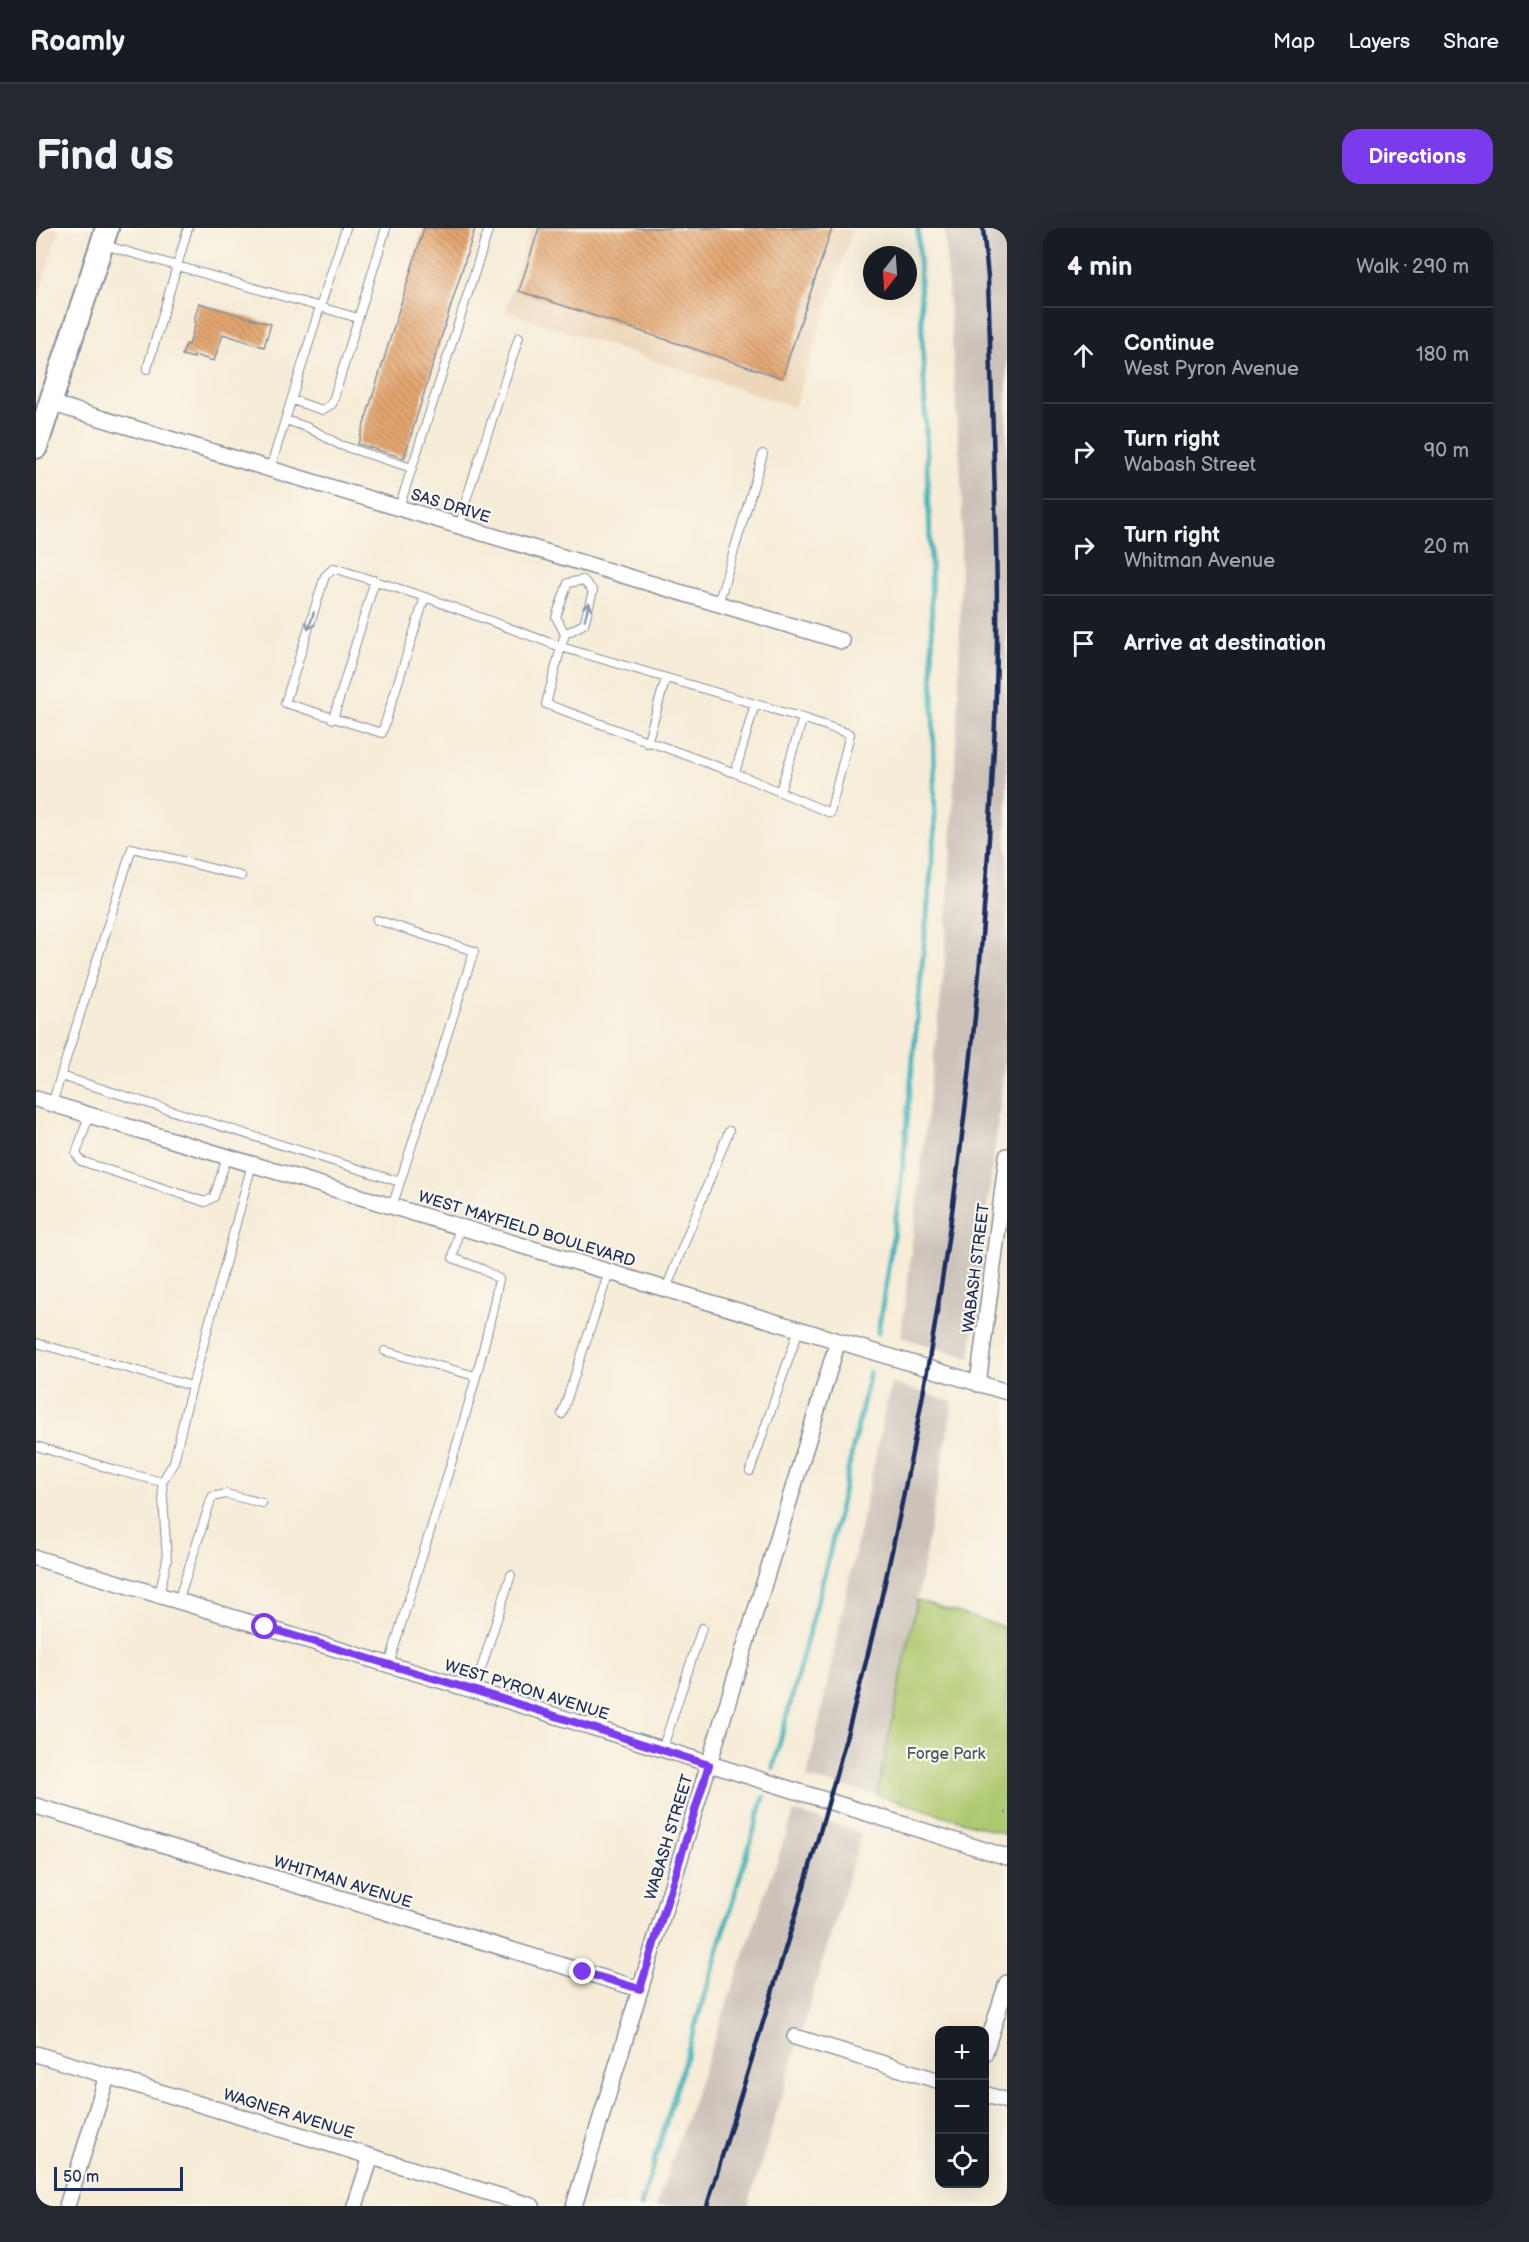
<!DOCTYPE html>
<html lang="en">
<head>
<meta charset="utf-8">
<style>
  :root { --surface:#171b24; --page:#242831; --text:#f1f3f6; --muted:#9ea1a6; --line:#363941; --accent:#7c3aed }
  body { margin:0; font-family:"Balsamiq Sans",sans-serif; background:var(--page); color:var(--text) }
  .controls { position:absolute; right:18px; bottom:18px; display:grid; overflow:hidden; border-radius:12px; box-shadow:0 6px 24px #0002 }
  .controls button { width:54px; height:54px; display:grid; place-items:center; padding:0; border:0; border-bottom:2px solid var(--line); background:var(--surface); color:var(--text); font:30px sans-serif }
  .compass { position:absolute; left:827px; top:18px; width:54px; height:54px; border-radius:50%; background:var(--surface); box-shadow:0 6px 24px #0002; rotate:197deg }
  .scale { position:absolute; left:18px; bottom:15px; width:129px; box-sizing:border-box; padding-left:6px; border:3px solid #1b2f5e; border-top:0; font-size:16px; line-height:21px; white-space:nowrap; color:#1b2f5e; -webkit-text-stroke:4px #fbf7ec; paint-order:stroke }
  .stop { position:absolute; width:18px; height:18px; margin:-14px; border:4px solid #7c3aed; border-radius:50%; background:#fff }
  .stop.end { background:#7c3aed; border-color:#fff; box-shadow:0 2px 6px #0008 }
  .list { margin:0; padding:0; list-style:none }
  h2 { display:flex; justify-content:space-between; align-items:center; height:78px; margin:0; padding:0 24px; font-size:26px }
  h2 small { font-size:20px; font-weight:400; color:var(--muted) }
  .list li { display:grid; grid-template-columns:39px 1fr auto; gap:18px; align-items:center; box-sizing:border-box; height:96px; padding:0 24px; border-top:2px solid var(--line) }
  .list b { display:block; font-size:22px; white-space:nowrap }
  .list p { margin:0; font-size:20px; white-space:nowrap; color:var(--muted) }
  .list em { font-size:20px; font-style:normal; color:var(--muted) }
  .icon { flex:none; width:33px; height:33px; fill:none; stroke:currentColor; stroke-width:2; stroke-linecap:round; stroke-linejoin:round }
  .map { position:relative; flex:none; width:971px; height:1978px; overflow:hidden; border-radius:18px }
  header { display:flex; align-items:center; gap:36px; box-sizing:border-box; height:84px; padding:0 30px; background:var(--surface); border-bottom:2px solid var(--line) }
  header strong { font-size:28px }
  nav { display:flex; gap:33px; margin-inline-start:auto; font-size:21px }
  .intro { display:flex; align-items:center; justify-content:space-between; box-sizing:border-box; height:144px; padding:0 36px }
  h1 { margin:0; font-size:42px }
  .button { padding:15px 27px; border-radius:18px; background:var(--accent); color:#fff; font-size:21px; font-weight:700 }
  main { display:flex; gap:36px; padding:0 36px }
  aside { flex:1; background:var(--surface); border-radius:18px; box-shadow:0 6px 24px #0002 }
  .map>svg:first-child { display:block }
</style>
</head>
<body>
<header>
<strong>Roamly</strong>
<nav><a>Map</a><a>Layers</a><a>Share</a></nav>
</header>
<div class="intro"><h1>Find us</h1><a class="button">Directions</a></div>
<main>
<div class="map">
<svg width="971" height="1978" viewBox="0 0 971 1978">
  <defs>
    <pattern id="building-back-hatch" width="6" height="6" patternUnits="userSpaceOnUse" patternTransform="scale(1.5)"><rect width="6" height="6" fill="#e4a670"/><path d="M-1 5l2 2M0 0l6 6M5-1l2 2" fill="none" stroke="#b8885f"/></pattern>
  </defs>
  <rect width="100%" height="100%" fill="#fbf7ec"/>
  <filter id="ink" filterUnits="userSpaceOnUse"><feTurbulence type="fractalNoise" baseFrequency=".0167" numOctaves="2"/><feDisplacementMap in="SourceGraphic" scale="12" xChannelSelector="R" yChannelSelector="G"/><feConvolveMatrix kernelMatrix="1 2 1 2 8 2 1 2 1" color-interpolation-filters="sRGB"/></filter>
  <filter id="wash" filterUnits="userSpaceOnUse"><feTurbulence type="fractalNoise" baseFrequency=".008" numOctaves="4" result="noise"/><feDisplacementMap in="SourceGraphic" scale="24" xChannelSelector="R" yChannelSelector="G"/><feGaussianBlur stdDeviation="1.35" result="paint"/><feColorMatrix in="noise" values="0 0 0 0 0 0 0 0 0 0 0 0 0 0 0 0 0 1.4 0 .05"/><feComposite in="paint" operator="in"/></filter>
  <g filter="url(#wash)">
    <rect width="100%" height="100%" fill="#f6ecd7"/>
    <path fill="#edd7bb" d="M0 0H24L0 75Z
      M496 0H817L758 179 469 83Z"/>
    <path fill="#ccc2b9" d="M908 0H971V816L934 1130 865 1109 909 734 923 460 926 265Z
      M855 1155 917 1174 881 1372 841 1567 771 1550Z
      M758 1584 826 1605 712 1978H620Z"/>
    <path fill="#afc96f" stroke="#657c66" stroke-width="1.5" d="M881 1372 971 1400V1607L841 1567Z"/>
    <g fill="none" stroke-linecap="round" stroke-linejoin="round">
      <path stroke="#43b3ba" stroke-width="5" d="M842 1105 865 956 899 602 895 336 882 0
        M737 1540 791 1336 834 1144
        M605 1978 728 1569"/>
    </g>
    <g id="blocks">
      <path fill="url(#building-back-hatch)" d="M388 0H439L368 230 322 216Z
        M503 0H796L746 150 483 63Z
        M163 75 235 96 228 119 187 106 178 133 158 127V130L146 127 150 116 153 117 160 94 158 93Z"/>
    </g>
  </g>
  <g filter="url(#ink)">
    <use href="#blocks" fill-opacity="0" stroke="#888e9a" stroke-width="1.5"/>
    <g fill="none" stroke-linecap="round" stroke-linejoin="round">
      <g stroke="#888e9a" stroke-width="10">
        <path id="service" d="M310 0 284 79 322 90
          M68 17 284 79 234 241
          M111 141 152 0
          M256 172 286 182 296 176 350 0
          M250 192 273 200 304 217 376 240
          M363 280 453 0
          M424 298 430 272 483 109
          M389 369 346 505 249 475 289 348 298 340 389 369 525 419 529 406 548 396 557 363 547 352
          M682 376 727 226
          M529 406 520 389 532 355 547 352
          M297 491 339 352
          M611 515 630 450
          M699 545 719 476
          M744 563 767 490 814 506 794 585 699 545 510 476 525 419 767 490
          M341 692 438 723 356 979
          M25 848 364 954
          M16 876 96 620 205 648
          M53 887 40 926 45 933 169 974 178 969 191 929
          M630 1061 693 903
          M0 1115 156 1158
          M349 1123 439 1148
          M526 1186 573 1044
          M0 1218 79 1242 126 1254 138 1234 149 1185 216 936
          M714 1243 763 1101
          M123 1367 131 1332 126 1254
          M142 1373 176 1269 190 1266 226 1275
          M353 1437C390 1309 437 1182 463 1051L446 1041 417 1030 423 999
          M438 1463 475 1347
          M626 1522 666 1400"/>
      </g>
      <g stroke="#888e9a" stroke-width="18">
        <path id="minor" d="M14 175 806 413
          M0 871 971 1164
          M942 1156 971 928
          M0 1330 463 1470 971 1629
          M0 1578 604 1761
          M759 1809 904 1853
          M0 1826 496 1978
          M948 1827 971 1755
          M948 1866 971 1873
          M31 1978 71 1848
          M319 1978 335 1929
          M538 1978 802 1113"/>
      </g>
      <g stroke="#888e9a" stroke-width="26">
        <path id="secondary" d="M0 219 71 0"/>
      </g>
      <path stroke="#888e9a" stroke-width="3" stroke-dasharray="4.5 4.5" stroke-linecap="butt" d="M969 1585H971"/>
      <use href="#service" stroke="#fff" stroke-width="8"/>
      <use href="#minor" stroke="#fff" stroke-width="15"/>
      <use href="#secondary" stroke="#fff" stroke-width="22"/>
      <path stroke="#1b2f5e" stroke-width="4.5" d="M671 1978C740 1748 816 1520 864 1285 908 1072 937 857 951 640 957 552 962 463 961 374 960 266 955 157 952 49L947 0"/>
    </g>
    <defs><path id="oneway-shaft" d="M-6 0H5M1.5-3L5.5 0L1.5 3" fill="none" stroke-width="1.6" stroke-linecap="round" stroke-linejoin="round" transform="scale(1.5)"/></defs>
    <g stroke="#8d97ae">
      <use href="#oneway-shaft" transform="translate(551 383) rotate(-75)"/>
      <use href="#oneway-shaft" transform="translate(275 393) rotate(108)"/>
    </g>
  </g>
  <g fill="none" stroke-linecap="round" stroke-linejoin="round" filter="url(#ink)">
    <path stroke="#7c3aed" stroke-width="8" d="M229 1399 463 1470 673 1537 604 1761 547 1744"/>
  </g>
  <g text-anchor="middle" stroke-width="4.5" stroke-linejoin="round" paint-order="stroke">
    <g font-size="16" fill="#1b2f5e" stroke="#fbf7ec">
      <text transform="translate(415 277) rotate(17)" y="6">SAS DRIVE</text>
      <text transform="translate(491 1000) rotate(17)" y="6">WEST MAYFIELD BOULEVARD</text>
      <text transform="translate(939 1040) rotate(-83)" y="6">WABASH STREET</text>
      <text transform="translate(491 1461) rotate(17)" y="6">WEST PYRON AVENUE</text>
      <text transform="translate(632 1609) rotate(-73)" y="6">WABASH STREET</text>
      <text transform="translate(307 1653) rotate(17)" y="6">WHITMAN AVENUE</text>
      <text transform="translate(253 1885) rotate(17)" y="6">WAGNER AVENUE</text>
    </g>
    <g font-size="16" fill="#475d63" stroke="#fbf7ec">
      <text x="910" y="1531">Forge Park</text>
    </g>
  </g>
</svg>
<div class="controls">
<button>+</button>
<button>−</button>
<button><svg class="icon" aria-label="locate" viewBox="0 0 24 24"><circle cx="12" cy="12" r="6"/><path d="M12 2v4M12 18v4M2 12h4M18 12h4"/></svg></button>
</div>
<svg class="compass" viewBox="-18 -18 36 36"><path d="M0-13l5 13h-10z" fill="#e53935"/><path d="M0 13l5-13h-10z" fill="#9ea1a6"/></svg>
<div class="scale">50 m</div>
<div class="stop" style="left:229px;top:1399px"></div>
<div class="stop end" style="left:547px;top:1744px"></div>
</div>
<aside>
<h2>4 min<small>Walk · 290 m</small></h2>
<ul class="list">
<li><svg class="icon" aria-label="ahead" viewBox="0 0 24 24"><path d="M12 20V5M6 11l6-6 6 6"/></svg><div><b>Continue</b><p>West Pyron Avenue</p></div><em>180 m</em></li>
<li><svg class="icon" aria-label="right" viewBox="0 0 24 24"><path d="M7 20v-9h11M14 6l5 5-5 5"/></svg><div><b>Turn right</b><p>Wabash Street</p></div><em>90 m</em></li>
<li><svg class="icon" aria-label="right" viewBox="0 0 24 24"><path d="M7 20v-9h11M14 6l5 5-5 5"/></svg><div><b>Turn right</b><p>Whitman Avenue</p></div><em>20 m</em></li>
<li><svg class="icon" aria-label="arrive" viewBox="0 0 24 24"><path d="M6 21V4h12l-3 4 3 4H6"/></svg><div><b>Arrive at destination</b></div></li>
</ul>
</aside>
</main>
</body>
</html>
